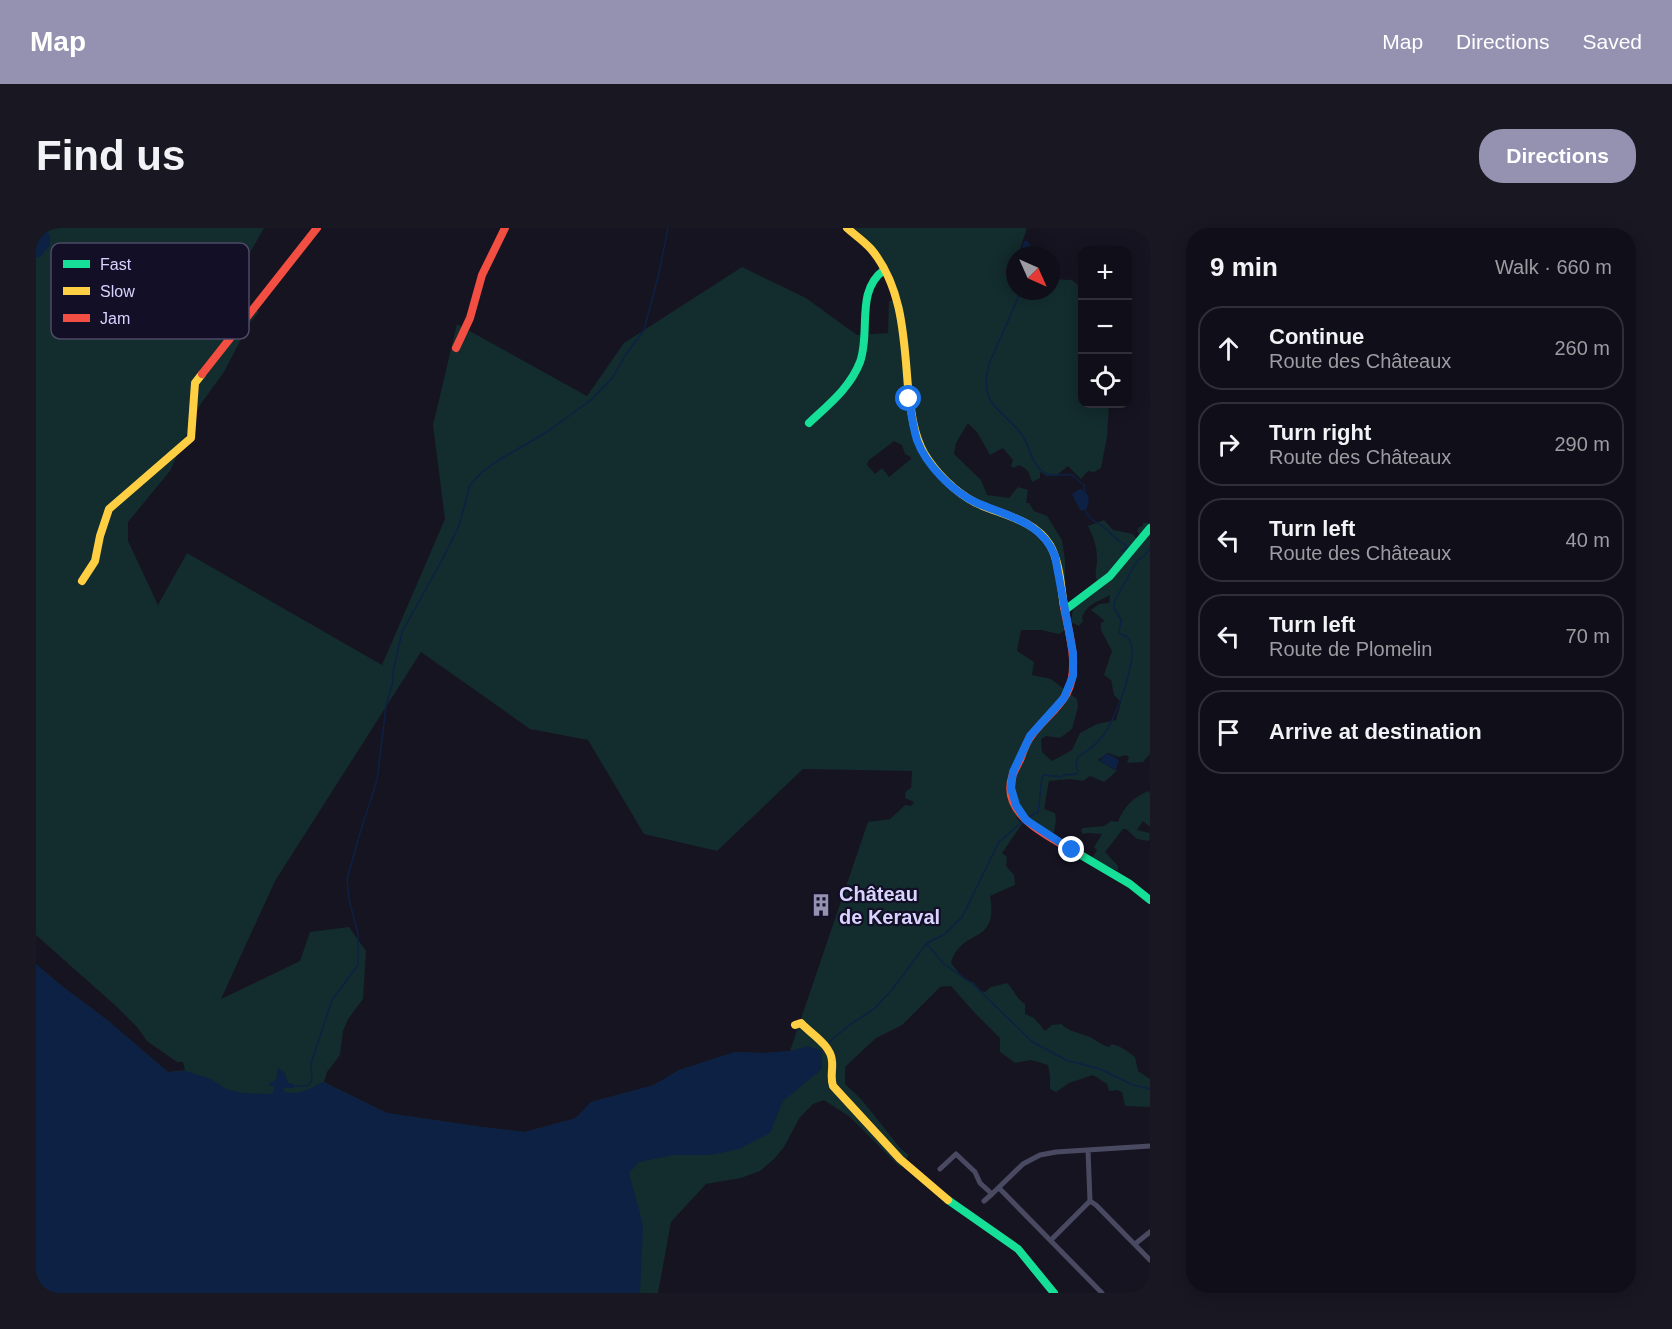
<!DOCTYPE html>
<html lang="en">
<head>
<meta charset="utf-8">
<style>
  :root { --surface:#100f19; --page:#191822; --text:#f1f3f6; --muted:#9c9ca2; --line:#302f38; --accent:#9591b1 }
  body { margin:0; font-family:Helvetica,sans-serif; background:var(--page); color:var(--text) }
  .controls { position:absolute; right:18px; top:18px; display:grid; overflow:hidden; border-radius:12px; box-shadow:0 3px 15px #0003 }
  .controls button { width:54px; height:54px; display:grid; place-items:center; padding:0; border:0; border-bottom:2px solid var(--line); background:var(--surface); color:var(--text); font:30px sans-serif }
  .compass { position:absolute; left:970px; top:18px; width:54px; height:54px; border-radius:50%; background:var(--surface); box-shadow:0 3px 15px #0003; rotate:135deg }
  .stop { position:absolute; width:18px; height:18px; margin:-14px; border:4px solid #1a73e8; border-radius:50%; background:#fff }
  .stop.end { background:#1a73e8; border-color:#fff; box-shadow:0 2px 6px #0008 }
  .list { margin:0; padding:0; list-style:none }
  h2 { display:flex; justify-content:space-between; align-items:center; height:78px; margin:0; padding:0 24px; font-size:26px }
  h2 small { font-size:20px; font-weight:400; color:var(--muted) }
  .list li { display:grid; grid-template-columns:39px 1fr auto; gap:18px; align-items:center; box-sizing:border-box; height:84px; margin:0 12px 12px; padding:0 12px; border:2px solid var(--line); border-radius:24px }
  .list b { display:block; font-size:22px; white-space:nowrap }
  .list p { margin:0; font-size:20px; white-space:nowrap; color:var(--muted) }
  .list em { font-size:20px; font-style:normal; color:var(--muted) }
  .icon { flex:none; width:33px; height:33px; fill:none; stroke:currentColor; stroke-width:2; stroke-linecap:round; stroke-linejoin:round }
  .map { position:relative; flex:none; width:1114px; height:1065px; overflow:hidden; border-radius:24px }
  header { display:flex; align-items:center; gap:36px; box-sizing:border-box; height:84px; padding:0 30px; background:var(--accent); color:#fff }
  header strong { font-size:28px }
  nav { display:flex; gap:33px; margin-inline-start:auto; font-size:21px }
  .intro { display:flex; align-items:center; justify-content:space-between; box-sizing:border-box; height:144px; padding:0 36px }
  h1 { margin:0; font-size:42px }
  .button { padding:15px 27px; border-radius:24px; background:var(--accent); color:#fff; font-size:21px; font-weight:700 }
  main { display:flex; gap:36px; padding:0 36px }
  aside { flex:1; background:var(--surface); border-radius:24px; box-shadow:0 3px 15px #0003 }
  .map>svg:first-child { display:block }
</style>
</head>
<body>
<header>
<strong>Map</strong>
<nav><a>Map</a><a>Directions</a><a>Saved</a></nav>
</header>
<div class="intro"><h1>Find us</h1><a class="button">Directions</a></div>
<main>
<div class="map">
<svg width="1114" height="1065" viewBox="0 0 1114 1065">
  <rect width="100%" height="100%" fill="#161421"/>
  <path fill="#132c2d" fill-rule="evenodd" d="M0 0H228L194 60 223 84 213 96 188 144 164 177 134 243 92 294V313L122 377 151 325 346 437 409 291 397 197 421 96 551 168 588 115 706 39 770 70 821 107 852 105 853 73 861 72C857 43 842 18 818 0H991L982 27H979V34L974 50H979V63H1015V51L1036 52 1042 57 1046 53V176L1073 177 1071 209 1065 240 1058 244 1052 243 1045 251 1032 238 1020 248H1011L1004 244V250L996 254C993 244 993 242 983 237L978 240 975 238 977 232 967 220 954 227 941 204 932 195 920 215 918 226 945 252 951 267 973 270 982 259 992 262 990 275H993L998 283 1011 288 1026 312 1029 332V402L1023 406 1005 402H985L981 423 998 434 996 447 1015 451 1041 471 1042 479 1036 501 1024 510 1010 508 1005 511 1006 524 1016 533 1036 522 1044 505 1061 496 1080 492 1085 474 1078 467 1075 452 1068 447 1076 423 1065 402V395L1069 393 1055 382 1063 376 1073 375 1074 367C1062 374 1052 375 1046 389L1047 393 1043 398 1035 394 1037 381 1065 354 1061 353C1058 346 1061 340 1061 333 1061 319 1058 310 1052 298L1068 292 1077 302 1097 306 1101 312 1105 309 1101 303 1103 299 1107 298V295H1114V526L1107 534 1091 535 1093 529 1090 527 1083 529 1072 525 1062 532 1081 543 1068 554 1054 548 1047 553 1034 551 1013 553 1008 581 1019 585 1020 591 1018 605C1005 603 995 594 988 583L980 589 986 596 966 625 971 629 970 638 978 647 979 657 954 668C963 719 926 698 915 735L927 750 938 755 945 763 949 764 955 759 971 755C978 762 980 770 989 776V786L998 790 1009 803 1016 797 1025 796C1036 805 1042 804 1054 809 1061 813 1066 817 1073 819L1076 816C1085 818 1091 823 1099 829L1102 843 1114 851V879L1089 878 1086 864 1081 862 1073 863 1071 856 1057 847 1033 855 1020 864 1014 861V848L1012 837 995 832 979 835 964 824V810L937 783 915 758 904 759 866 797 840 810 809 839V856L825 871 865 921 873 927 864 939 814 889 788 872 777 876 764 889 748 919 738 931 724 943 705 950 670 956 635 994 622 1065H0V736L22 755 70 791 132 844 149 842 147 834H141L111 813 101 799 81 779 0 707ZM858 213 866 217 869 226 875 229V231L853 249 846 240 839 246 831 237 832 233ZM385 424 494 501 552 512 608 606 681 623 767 541 876 543 875 560 870 563 869 570 878 574 875 578 869 577 854 591 832 594 754 823 728 825 699 824 643 842 618 857 555 874 540 890 489 904 446 899 351 885 288 854 291 844 304 827 307 803 312 791 327 771 330 723 313 699 274 704 264 733 185 771 239 653Z
    M1112 563 1114 565V599L1107 593 1101 602 1114 605 1113 613 1101 611 1090 601H1087L1069 624 1082 638V643L1056 630 1061 622 1058 619 1066 606 1051 605 1047 606 1045 602 1047 600 1068 598 1075 593 1082 594C1087 579 1098 569 1112 563Z"/>
  <path fill="#0d2144" d="M0 0H8L14 7V17L4 29 0 30Z
    M988 13H991L1003 27H984Z
    M1044 261C1053 264 1056 275 1049 282H1044L1036 266Z
    M1073 526 1083 532 1080 542 1064 533 1067 528Z
    M0 736 22 755 70 791 132 844 149 843 175 851 190 861 206 865 235 866 238 863V858H233V856L240 852 242 840 245 842 246 846 248 843 252 855 257 856 258 860H247L249 864C266 868 273 860 287 854L351 885 446 899 489 904 540 890 555 874 618 857 643 842 699 824 728 825 754 823 772 818 786 823V841L747 873 734 905 703 921 675 927H637L603 934 593 945 607 997 604 1065H0Z"/>
  <g fill="none" stroke-linecap="round" stroke-linejoin="round">
    <path stroke="#0d2144" stroke-width="1.5" d="M985 63 953 136C941 181 969 180 988 210 995 222 996 238 1009 245 1018 250 1027 245 1036 247L1048 257V264
      M1049 281C1054 295 1061 292 1070 301 1077 308 1081 313 1090 317L1091 320 1086 323
      M991 590 1002 584 1006 550 1008 547 1025 549 1028 547 1041 546 1042 543 1040 538 1042 529C1051 523 1060 517 1067 508 1078 495 1106 424 1092 410 1089 407 1086 407 1083 405L1085 392 1078 380 1079 372 1101 333 1109 327 1114 320
      M891 716 907 735 938 757 995 813 1030 832 1064 841 1097 857 1114 861
      M791 816 812 798 838 781 855 763 891 715 909 706 926 689 963 614 987 593
      M257 858H271L276 852 275 836 296 772 322 737V706L313 671 311 651 324 605 341 552 350 478 357 454V444L366 404 406 332 423 298 434 257 446 244 461 233 511 204 556 171 577 149 590 126 608 102 623 45 632 0"/>
    <path stroke="#4a4962" stroke-width="5" d="M904 941 920 926 939 944 944 955 956 966 987 936 1004 927 1020 924 1114 918
      M963 960 1066 1065
      M948 973 956 966
      M1054 973 1060 977 1114 1032
      M1015 1012 1054 973 1052 922
      M1099 1016 1114 1004"/>
    <path stroke="#16e098" stroke-width="8" d="M773 195C792 177 814 160 824 134 835 104 819 63 848 42
      M1029 382 1074 348 1114 300
      M1043 626 1094 656 1114 672
      M912 972 982 1021 1018 1065"/>
    <path stroke="#ffcf43" stroke-width="8" d="M811 0C819 7 828 13 835 21 867 59 868 112 872 159 875 182 877 205 888 225 900 245 919 264 940 275 965 287 998 291 1014 317 1024 335 1025 359 1028 379
      M46 353 59 333 64 308 73 281 155 210 159 155 166 146
      M759 797 765 795C775 806 795 817 796 833 797 842 794 849 797 858L864 931 912 972"/>
    <path stroke="#f24e42" stroke-width="8" d="M420 120 434 90 446 47 469 0
      M166 146 281 0
      M1028 379C1033 406 1044 439 1031 465 1023 480 1006 493 996 507 990 514 987 524 984 532 981 538 978 543 976 549 964 589 1017 610 1043 626"/>
  </g>
  <g fill="none" stroke-linecap="round" stroke-linejoin="round">
    <path stroke="#1a73e8" stroke-width="8" d="M873 171C875 184 877 199 881 212 890 237 917 264 941 275 972 288 1006 294 1019 328L1037 425V448L1028 470 994 508 977 544 975 560 980 577 990 592 1036 622"/>
  </g>
  <defs>
    <g id="building-bare" transform="scale(1.8)"><path d="M-4-6H4V6H1V3H-1V6H-4ZM-2.5-4.3h1.7v1.8h-1.7ZM.8-4.3h1.7v1.8H.8ZM-2.5-1h1.7V.8h-1.7ZM.8-1h1.7V.8H.8Z" fill="#9591b1" stroke="#130f26" stroke-width="2.5" paint-order="stroke"/></g>
  </defs>
  <g fill-rule="evenodd">
    <use href="#building-bare" x="785" y="677"/>
  </g>
  <g text-anchor="middle" stroke-width="4.5" stroke-linejoin="round" paint-order="stroke">
    <g font-size="20" font-weight="bold" fill="#d9d4ff" stroke="#130f26" text-anchor="start">
      <text x="803" y="673">Château<tspan x="803" dy="23">de Keraval</tspan></text>
    </g>
  </g>
  <rect x="15" y="15" width="198" height="96" rx="9" fill="#130f26" stroke="#4e4a67" stroke-width="1.5"/>
  <rect x="27" y="32" width="27" height="8" fill="#16e098"/>
  <rect x="27" y="59" width="27" height="8" fill="#ffcf43"/>
  <rect x="27" y="86" width="27" height="8" fill="#f24e42"/>
  <g font-size="16" fill="#d9d4ff">
    <text x="64" y="42">Fast</text>
    <text x="64" y="69">Slow</text>
    <text x="64" y="96">Jam</text>
  </g>
</svg>
<div class="controls">
<button>+</button>
<button>−</button>
<button><svg class="icon" aria-label="locate" viewBox="0 0 24 24"><circle cx="12" cy="12" r="6"/><path d="M12 2v4M12 18v4M2 12h4M18 12h4"/></svg></button>
</div>
<svg class="compass" viewBox="-18 -18 36 36"><path d="M0-13l5 13h-10z" fill="#e53935"/><path d="M0 13l5-13h-10z" fill="#9c9ca2"/></svg>
<div class="stop" style="left:873px;top:171px"></div>
<div class="stop end" style="left:1036px;top:622px"></div>
</div>
<aside>
<h2>9 min<small>Walk · 660 m</small></h2>
<ul class="list">
<li><svg class="icon" aria-label="ahead" viewBox="0 0 24 24"><path d="M12 20V5M6 11l6-6 6 6"/></svg><div><b>Continue</b><p>Route des Châteaux</p></div><em>260 m</em></li>
<li><svg class="icon" aria-label="right" viewBox="0 0 24 24"><path d="M7 20v-9h11M14 6l5 5-5 5"/></svg><div><b>Turn right</b><p>Route des Châteaux</p></div><em>290 m</em></li>
<li><svg class="icon" aria-label="left" viewBox="0 0 24 24"><path d="M17 20v-9H6M10 6l-5 5 5 5"/></svg><div><b>Turn left</b><p>Route des Châteaux</p></div><em>40 m</em></li>
<li><svg class="icon" aria-label="left" viewBox="0 0 24 24"><path d="M17 20v-9H6M10 6l-5 5 5 5"/></svg><div><b>Turn left</b><p>Route de Plomelin</p></div><em>70 m</em></li>
<li><svg class="icon" aria-label="arrive" viewBox="0 0 24 24"><path d="M6 21V4h12l-3 4 3 4H6"/></svg><div><b>Arrive at destination</b></div></li>
</ul>
</aside>
</main>
</body>
</html>
